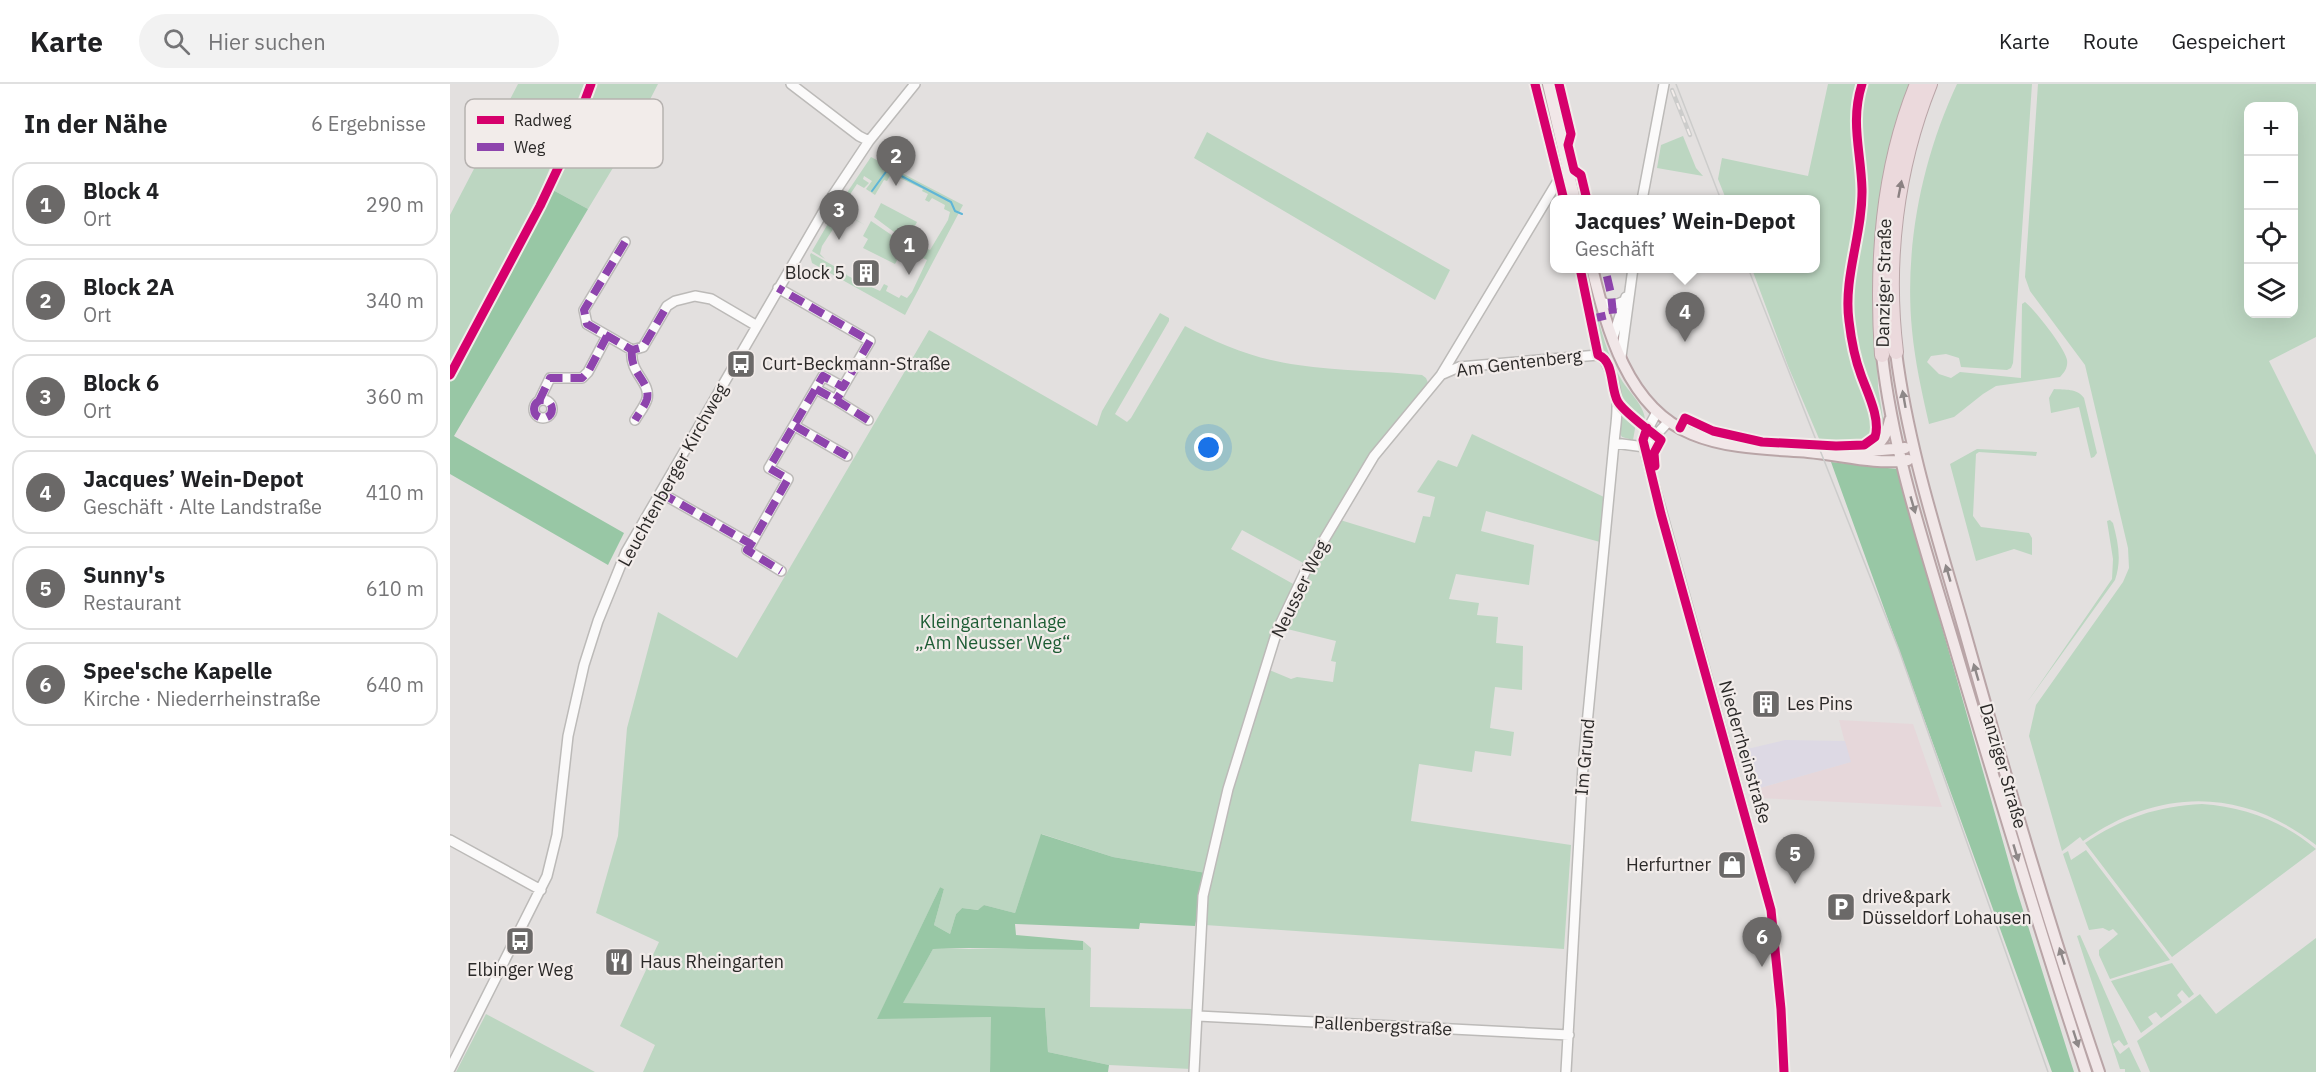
<!DOCTYPE html>
<html lang="de">
<head>
<meta charset="utf-8">
<style>
  :root { --surface:#fff; --page:#f2f2f2; --text:#202124; --muted:#757577; --line:#e0e0e0; --accent:#6b6968 }
  body { margin:0; font-family:"IBM Plex Sans",sans-serif; background:var(--page); color:var(--text) }
  .controls { position:absolute; right:18px; top:18px; display:grid; overflow:hidden; border-radius:12px; box-shadow:0 6px 24px #0002 }
  .controls button { width:54px; height:54px; display:grid; place-items:center; padding:0; border:0; border-bottom:2px solid var(--line); background:var(--surface); color:var(--text); font:30px sans-serif }
  .you { position:absolute; left:759px; top:364px; width:21px; height:21px; margin:-15px; border:4px solid #fff; border-radius:50%; background:#1a73e8; box-shadow:0 0 0 9px #1a73e833 }
  .badge { display:grid; place-items:center; width:39px; height:39px; border-radius:50%; background:var(--accent); color:#fff; font-size:20px; font-weight:700 }
  .pin { position:absolute; translate:-50% -50px; filter:drop-shadow(0 2px 3px #0008) }
  .pin::after { content:''; position:absolute; top:32px; width:21px; height:18px; background:inherit; clip-path:polygon(0 0,100% 0,50% 100%) }
  .popup { position:absolute; left:1100px; top:111px; width:270px; height:78px; box-sizing:border-box; display:grid; place-content:center; border-radius:12px; background:var(--surface); filter:drop-shadow(0 2px 4px #0005); font-size:20px; white-space:nowrap; color:var(--muted) }
  .popup b { font-size:22px; color:var(--text) }
  .popup::after { content:''; position:absolute; left:50%; top:100%; margin-left:-12px; border:12px solid transparent; border-top-color:var(--surface) }
  .list { margin:0; padding:0; list-style:none }
  h2 { display:flex; justify-content:space-between; align-items:center; height:78px; margin:0; padding:0 24px; font-size:26px }
  h2 small { font-size:20px; font-weight:400; color:var(--muted) }
  .list li { display:grid; grid-template-columns:39px 1fr auto; gap:18px; align-items:center; box-sizing:border-box; height:84px; margin:0 12px 12px; padding:0 12px; border:2px solid var(--line); border-radius:18px }
  .list b { display:block; font-size:22px; white-space:nowrap }
  .list p { margin:0; font-size:20px; white-space:nowrap; color:var(--muted) }
  .list em { font-size:20px; font-style:normal; color:var(--muted) }
  .icon { flex:none; width:33px; height:33px; fill:none; stroke:currentColor; stroke-width:2; stroke-linecap:round; stroke-linejoin:round }
  .map { position:relative; flex:none; width:1866px; height:988px; overflow:hidden }
  header { display:flex; align-items:center; gap:36px; box-sizing:border-box; height:84px; padding:0 30px; background:var(--surface); border-bottom:2px solid var(--line) }
  header strong { font-size:28px }
  nav { display:flex; gap:33px; margin-inline-start:auto; font-size:21px }
  .search { width:420px; height:54px; background:var(--page); display:flex; align-items:center; gap:15px; box-sizing:border-box; padding:0 21px; border-radius:33px; color:var(--muted); font-size:22px }
  main { display:flex }
  aside { flex:1; background:var(--surface) }
  .map>svg:first-child { display:block }
</style>
</head>
<body>
<header>
<strong>Karte</strong>
<div class="search"><svg class="icon" aria-label="search" viewBox="0 0 24 24"><circle cx="10" cy="10" r="6"/><path d="M15 15l6 6"/></svg>Hier suchen</div>
<nav><a>Karte</a><a>Route</a><a>Gespeichert</a></nav>
</header>
<main>
<aside>
<h2>In der Nähe<small>6 Ergebnisse</small></h2>
<ul class="list">
<li><span class="badge">1</span><div><b>Block 4</b><p>Ort</p></div><em>290 m</em></li>
<li><span class="badge">2</span><div><b>Block 2A</b><p>Ort</p></div><em>340 m</em></li>
<li><span class="badge">3</span><div><b>Block 6</b><p>Ort</p></div><em>360 m</em></li>
<li><span class="badge">4</span><div><b>Jacques’ Wein-Depot</b><p>Geschäft · Alte Landstraße</p></div><em>410 m</em></li>
<li><span class="badge">5</span><div><b>Sunny's</b><p>Restaurant</p></div><em>610 m</em></li>
<li><span class="badge">6</span><div><b>Spee'sche Kapelle</b><p>Kirche · Niederrheinstraße</p></div><em>640 m</em></li>
</ul>
</aside>
<div class="map">
<svg width="1866" height="988" viewBox="0 0 1866 988">
  <rect width="100%" height="100%" fill="#e3e0df"/>
  <path fill="#e6d7da" d="M1389 636 1463 640 1492 723 1307 714 1303 706 1400 678Z"/>
  <path fill="#ddd9e4" d="M1335 656 1395 657 1401 678 1303 706 1293 666Z"/>
  <path fill="#bcd6c1" fill-rule="evenodd" d="M68 0H134L82 128 0 286V131Z
    M141 0H208L175 64 138 125 101 105Z
    M1378 0H1461L1427 269 1428 303 1434 341 1426 359 1414 363 1373 364 1338 282 1302 185 1366 184V116L1276 115 1268 95 1272 74 1358 92Z
    M1507 0H1582L1563 279 1561 284 1557 286 1511 283 1509 274 1496 270 1481 272 1477 278 1489 290 1501 294 1510 288 1571 294 1572 220 1575 218C1584 225 1615 264 1617 276 1618 283 1615 288 1610 293L1546 302 1533 310 1504 333 1479 340C1472 309 1465 278 1462 246 1454 163 1472 75 1507 0Z
    M1588 0H1866V253L1819 277 1866 371V761C1792 703 1709 704 1633 757L1630 753 1612 767 1579 652 1586 621 1673 498 1679 484 1678 464 1635 281 1580 207 1575 193ZM1798 22H1844V230H1798Z
    M757 48 1000 186 985 216 744 74Z
    M1233 52 1246 84 1253 92 1207 84 1211 61Z
    M421 73 513 121 455 231 362 179 360 171 361 169 391 186 394 180 393 187 398 192 430 207 434 200 438 202 436 207 449 214 451 211 457 214 462 208 477 176 471 173 474 163 480 166 498 136 500 128 494 125 495 121 482 114 479 118 475 116 478 110 472 107 473 105 441 90 437 97 434 96 425 111 416 105 422 97 414 92 413 95 419 99 414 104 407 100 397 115 394 113Z
    M390 119 397 123 394 128 398 131 402 126 406 128 403 134 415 141 400 133 398 136 391 133 372 162 370 170 375 175 362 167Z
    M431 119 467 138 458 155 450 150 448 151 424 133Z
    M421 137 446 154 445 157 454 163 445 180 413 164 418 155 413 152Z
    M1138 191C1146 225 1153 264 1171 295 1179 309 1197 323 1195 340L1170 314 1162 280 1150 264 1135 192Z
    M710 229 719 234V237L665 330 677 338 681 334 735 242C770 261 808 276 848 281 888 287 931 287 972 291L976 294 979 301 921 370 857 481 792 446 781 465 845 501 756 789 663 773 592 750 565 829 534 821 529 826 512 824 506 830 500 850 484 841 494 805 490 803 428 934 542 933 540 988H193L205 961 170 942 209 858 146 829 168 752 177 644 208 528 287 574 479 246 647 342 652 327Z
    M1604 305C1615 306 1627 304 1634 314L1647 369 1644 373 1641 374 1629 323 1601 329 1599 314Z
    M1170 325H1174L1186 339 1183 356 1172 353 1169 348Z
    M1022 350 1156 414 1150 458 1036 427 1031 447 1084 461 1079 501 1006 490 999 515 1029 519 1027 531 1048 533 1046 559 1073 562 1072 606 1045 603 1040 644 1064 648 1061 672 1025 667 1022 688 969 680 961 737 1121 761 1114 865 755 841C758 754 792 667 817 585L841 595 847 593 883 598 886 578 881 577 886 557 829 543 887 435 965 459 973 432 980 433 985 413 967 408 988 376 1007 383Z
    M1527 365 1587 368 1586 372 1529 368 1526 370 1523 432 1531 443 1579 449 1582 454V471L1564 465 1526 477 1500 380Z
    M1660 436 1663 439C1668 458 1672 476 1665 496L1578 617 1662 495 1663 475 1657 437Z
    M1752 720C1794 723 1833 737 1866 765L1722 873 1635 759C1672 734 1708 722 1752 720Z
    M1636 766 1720 876 1660 895 1649 871V866L1668 850 1663 845 1659 847 1653 844 1639 846 1613 770 1618 767 1621 776Z
    M1630 851 1678 960 1674 962 1669 956 1663 960 1670 970 1679 963 1691 988H1675V985H1670L1627 852Z
    M1866 854V988H1700L1687 957 1750 910 1766 930Z
    M633 857 641 864 640 923 744 925 741 985 659 981 598 968 595 924 452 920 483 865H633Z
    M1722 879 1744 910 1739 914 1732 906 1727 911 1732 918 1711 934 1706 928 1698 933 1703 940 1691 949 1661 897Z
    M36 930 145 988H6Z"/>
  <path fill="#98c7a5" d="M101 105 138 125 4 352 174 449 158 481 0 390V293Z
    M1381 378 1447 385 1567 807 1624 988H1602Z
    M591 750 663 773 756 789 745 842 690 839 689 845 565 840 566 851 633 857V866L519 864 483 865 453 919 595 924 598 968 659 981 658 988H540L541 933 427 935 490 803 494 805 484 841 500 850 506 830 512 824 528 826 534 821 565 829Z"/>
  <g fill="none" stroke-linecap="round" stroke-linejoin="round">
    <path stroke="#5fb5d7" stroke-width="2" d="M422 107 438 85 501 118 505 127 512 130"/>
    <g stroke="#bcbab8" stroke-width="12">
      <path id="minor" d="M341 0 409 52 419 57
        M1192 116 1214 0
        M175 158 134 226 137 240 182 266 193 263 217 222 225 217 245 212 261 215 307 242
        M1151 218C1159 221 1166 222 1174 217
        M1163 253 1176 213
        M182 266C179 289 201 298 197 315 195 322 189 329 185 336
        M1171 273 1183 184
        M993 290 1009 283 1148 271C1160 275 1168 312 1167 324 1167 336 1165 347 1164 359L1195 363 1219 337
        M366 305 386 316 393 303
        M386 316 418 336
        M84 325a9 9 0 1 1 18 0a9 9 0 1 1-18 0Z
        M89 317 100 294H132L138 288 157 252
        M1207 328 1195 350 1196 371 1321 826 1331 925 1334 988
        M345 342 397 372
        M211 409 301 460 338 395 319 384 373 292 393 303 420 257 328 204
        M301 460 297 466 331 487
        M0 756 91 806
        M748 932 1119 951
        M0 985 97 792 107 751 118 652 134 581 148 537 176 468 383 111 419 57 465 0
        M744 988 753 812 778 705 827 547 856 486 924 372 991 291 1109 95 1118 86
        M1116 988 1133 682 1164 359"/>
    </g>
    <g stroke="#b9a5a7" stroke-width="14">
      <path id="major" d="M1098 0 1125 116
        M1142 184C1157 245 1177 324 1242 350 1278 365 1320 365 1358 368 1392 371 1424 381 1458 376
        M1446 268C1458 363 1488 454 1514 545 1556 694 1599 842 1649 988
        M1432 271C1443 369 1475 463 1503 557 1546 702 1589 845 1636 988
        M1420 365C1433 359 1437 349 1440 336
        M1396 369 1455 364"/>
    </g>
    <g stroke="#b9a5a7" stroke-width="16">
      <path id="highway" d="M1446 268C1435 178 1446 85 1480 0
        M1432 271C1426 179 1432 86 1467 0"/>
    </g>
    <use href="#minor" stroke="#fbfafa" stroke-width="9"/>
    <use href="#major" stroke="#f1e7e8" stroke-width="10"/>
    <use href="#highway" stroke="#ebd9dc" stroke-width="14"/>
    <path stroke="#cccccb" stroke-width="1.5" d="M1226 0 1271 116
      M1298 184 1449 566 1598 988"/>
    <g stroke="#cccccb" stroke-width="4.5">
      <path id="rail" d="M1222 6 1240 51"/>
    </g>
    <use href="#rail" stroke="#f2ecea" stroke-width="2" stroke-dasharray="7" stroke-linecap="butt"/>
    <path stroke="#8e44ad" stroke-width="8" stroke-dasharray="15 8" stroke-linecap="butt" d="M175 158 134 226 137 240 182 266 193 263 217 222
      M1141 235 1163 230 1161 210 1155 184
      M182 266C179 289 201 298 197 315 195 322 189 329 185 336
      M366 305 386 316 390 310
      M386 316 418 336
      M84 325a9 9 0 1 1 18 0a9 9 0 1 1-18 0Z
      M89 317 100 294H132L138 288 157 252
      M345 342 397 372
      M211 409 301 460 338 395 319 384 373 292 393 303 420 257 328 204
      M301 460 297 466 331 487"/>
    <g stroke="#f2ecea" stroke-width="13">
      <path id="cycleway" d="M1085 0 1114 116
        M1109 0 1121 50 1118 61 1124 86 1131 91 1137 116
        M1130 184 1148 271C1165 277 1160 305 1168 318 1175 329 1200 347 1211 356L1204 369 1205 382
        M0 291 90 122 117 65 141 0
        M1197 344 1193 356 1211 430 1321 826 1331 925 1334 988
        M1230 344 1235 334 1263 347 1312 358 1386 362 1414 361 1425 353C1431 335 1417 308 1411 291 1405 275 1401 254 1399 237 1393 193 1413 149 1412 105 1411 67 1400 38 1412 0"/>
    </g>
    <use href="#cycleway" stroke="#d6006c" stroke-width="9"/>
  </g>
  <defs><path id="oneway-solid" d="M-6-.8H1V-3.2L6.5 0L1 3.2V.8H-6Z" transform="scale(1.5)"/></defs>
  <use fill="#8b8182" href="#oneway-solid" transform="translate(1450 105) rotate(-79)"/>
  <g fill="#8e8888">
    <use href="#oneway-solid" transform="translate(1454 315) rotate(-100)"/>
    <use href="#oneway-solid" transform="translate(1463 421) rotate(74)"/>
    <use href="#oneway-solid" transform="translate(1498 489) rotate(-106)"/>
    <use href="#oneway-solid" transform="translate(1526 588) rotate(-106)"/>
    <use href="#oneway-solid" transform="translate(1566 769) rotate(73)"/>
    <use href="#oneway-solid" transform="translate(1612 872) rotate(-108)"/>
    <use href="#oneway-solid" transform="translate(1626 955) rotate(72)"/>
  </g>
  <defs>
    <g id="building-square" transform="scale(1.5)"><rect x="-9" y="-9" width="18" height="18" rx="4" fill="#6b6968" stroke="#f2ecea"/><path d="M-4-6H4V6H1V3H-1V6H-4ZM-2.5-4.3h1.7v1.8h-1.7ZM.8-4.3h1.7v1.8H.8ZM-2.5-1h1.7V.8h-1.7ZM.8-1h1.7V.8H.8Z" fill="#fff"/></g>
    <g id="bus-square" transform="scale(1.5)"><rect x="-9" y="-9" width="18" height="18" rx="4" fill="#6b6968" stroke="#f2ecea"/><path d="M-5-6H5V4H4V6H2V4H-2V6H-4V4H-5ZM-3.5-4V0h7V-4ZM-3.5 1.2v1.5H-2V1.2ZM2 1.2v1.5H3.5V1.2Z" fill="#fff"/></g>
    <g id="shop-square" transform="scale(1.5)"><rect x="-9" y="-9" width="18" height="18" rx="4" fill="#6b6968" stroke="#f2ecea"/><path d="M-5-2.5h2.3a2.7 3.5 0 0 1 5.4 0H5L5.5 6h-11ZM-1.5-2.5h3a1.5 2.3 0 0 0-3 0Z" fill="#fff"/></g>
    <g id="parking-square" transform="scale(1.5)"><rect x="-9" y="-9" width="18" height="18" rx="4" fill="#6b6968" stroke="#f2ecea"/><path d="M-3.5-5.5H1a3.5 3.5 0 0 1 0 7H-1V5.5H-3.5ZM-1-3.4V-.6H.8a1.4 1.4 0 0 0 0-2.8Z" fill="#fff"/></g>
    <g id="restaurant-square" transform="scale(1.5)"><rect x="-9" y="-9" width="18" height="18" rx="4" fill="#6b6968" stroke="#f2ecea"/><path d="M-5-6h1v4h1v-4h1v4h1v-4h1v5L-1.5 .5V6h-2V.5L-5-1ZM5-6V6H3V1.5H1.5Q1.5-4 5-6Z" fill="#fff"/></g>
  </defs>
  <g fill-rule="evenodd">
    <use href="#building-square" x="416" y="189"/>
    <use href="#bus-square" x="291" y="280"/>
    <use href="#building-square" x="1316" y="620"/>
    <use href="#shop-square" x="1282" y="781"/>
    <use href="#parking-square" x="1391" y="823"/>
    <use href="#bus-square" x="70" y="857"/>
    <use href="#restaurant-square" x="169" y="878"/>
  </g>
  <g text-anchor="middle" stroke-width="4.5" stroke-linejoin="round" paint-order="stroke">
    <g font-size="18" fill="#2b2928" stroke="#f2ecea" text-anchor="start">
      <text x="395" y="195" text-anchor="end">Block 5</text>
      <text x="312" y="286">Curt-Beckmann-Straße</text>
      <text x="1337" y="626">Les Pins</text>
      <text x="1261" y="787" text-anchor="end">Herfurtner</text>
      <text x="1412" y="819">drive&amp;park<tspan x="1412" dy="21">Düsseldorf Lohausen</tspan></text>
      <text x="190" y="884">Haus Rheingarten</text>
      <text x="70" y="892" text-anchor="middle">Elbinger Weg</text>
    </g>
    <g font-size="18" fill="#2b2928" stroke="#f2ecea">
      <text transform="translate(1434 199) rotate(-89)" y="6">Danziger Straße</text>
      <text transform="translate(1069 279) rotate(-7)" y="6">Am Gentenberg</text>
      <text transform="translate(223 391) rotate(-61)" y="6">Leuchtenberger Kirchweg</text>
      <text transform="translate(850 505) rotate(-64)" y="6">Neusser Weg</text>
      <text transform="translate(1295 668) rotate(74)" y="6">Niederrheinstraße</text>
      <text transform="translate(1135 673) rotate(-85)" y="6">Im Grund</text>
      <text transform="translate(1553 682) rotate(74)" y="6">Danziger Straße</text>
      <text transform="translate(933 942) rotate(3)" y="6">Pallenbergstraße</text>
    </g>
    <g font-size="18" fill="#1d5c34" stroke="#f2ecea">
      <text x="543" y="544">Kleingartenanlage<tspan x="543" dy="21">„Am Neusser Weg“</tspan></text>
    </g>
  </g>
  <rect x="15" y="15" width="198" height="69" rx="9" fill="#f2ecea" stroke="#b6b2b0" stroke-width="1.5"/>
  <rect x="27" y="32" width="27" height="8" fill="#d6006c"/>
  <rect x="27" y="59" width="27" height="8" fill="#8e44ad"/>
  <g font-size="16" fill="#2b2928">
    <text x="64" y="42">Radweg</text>
    <text x="64" y="69">Weg</text>
  </g>
</svg>
<div class="controls">
<button>+</button>
<button>−</button>
<button><svg class="icon" aria-label="locate" viewBox="0 0 24 24"><circle cx="12" cy="12" r="6"/><path d="M12 2v4M12 18v4M2 12h4M18 12h4"/></svg></button>
<button><svg class="icon" aria-label="layers" viewBox="0 0 24 24"><path d="M12 4l9 5-9 5-9-5zM3 14l9 5 9-5"/></svg></button>
</div>
<div class="you"></div>
<div class="pin badge" style="left:459px;top:191px">1</div>
<div class="pin badge" style="left:446px;top:102px">2</div>
<div class="pin badge" style="left:389px;top:156px">3</div>
<div class="pin badge" style="left:1235px;top:258px">4</div>
<div class="popup"><b>Jacques’ Wein-Depot</b>Geschäft</div>
<div class="pin badge" style="left:1345px;top:800px">5</div>
<div class="pin badge" style="left:1312px;top:883px">6</div>
</div>
</main>
</body>
</html>
